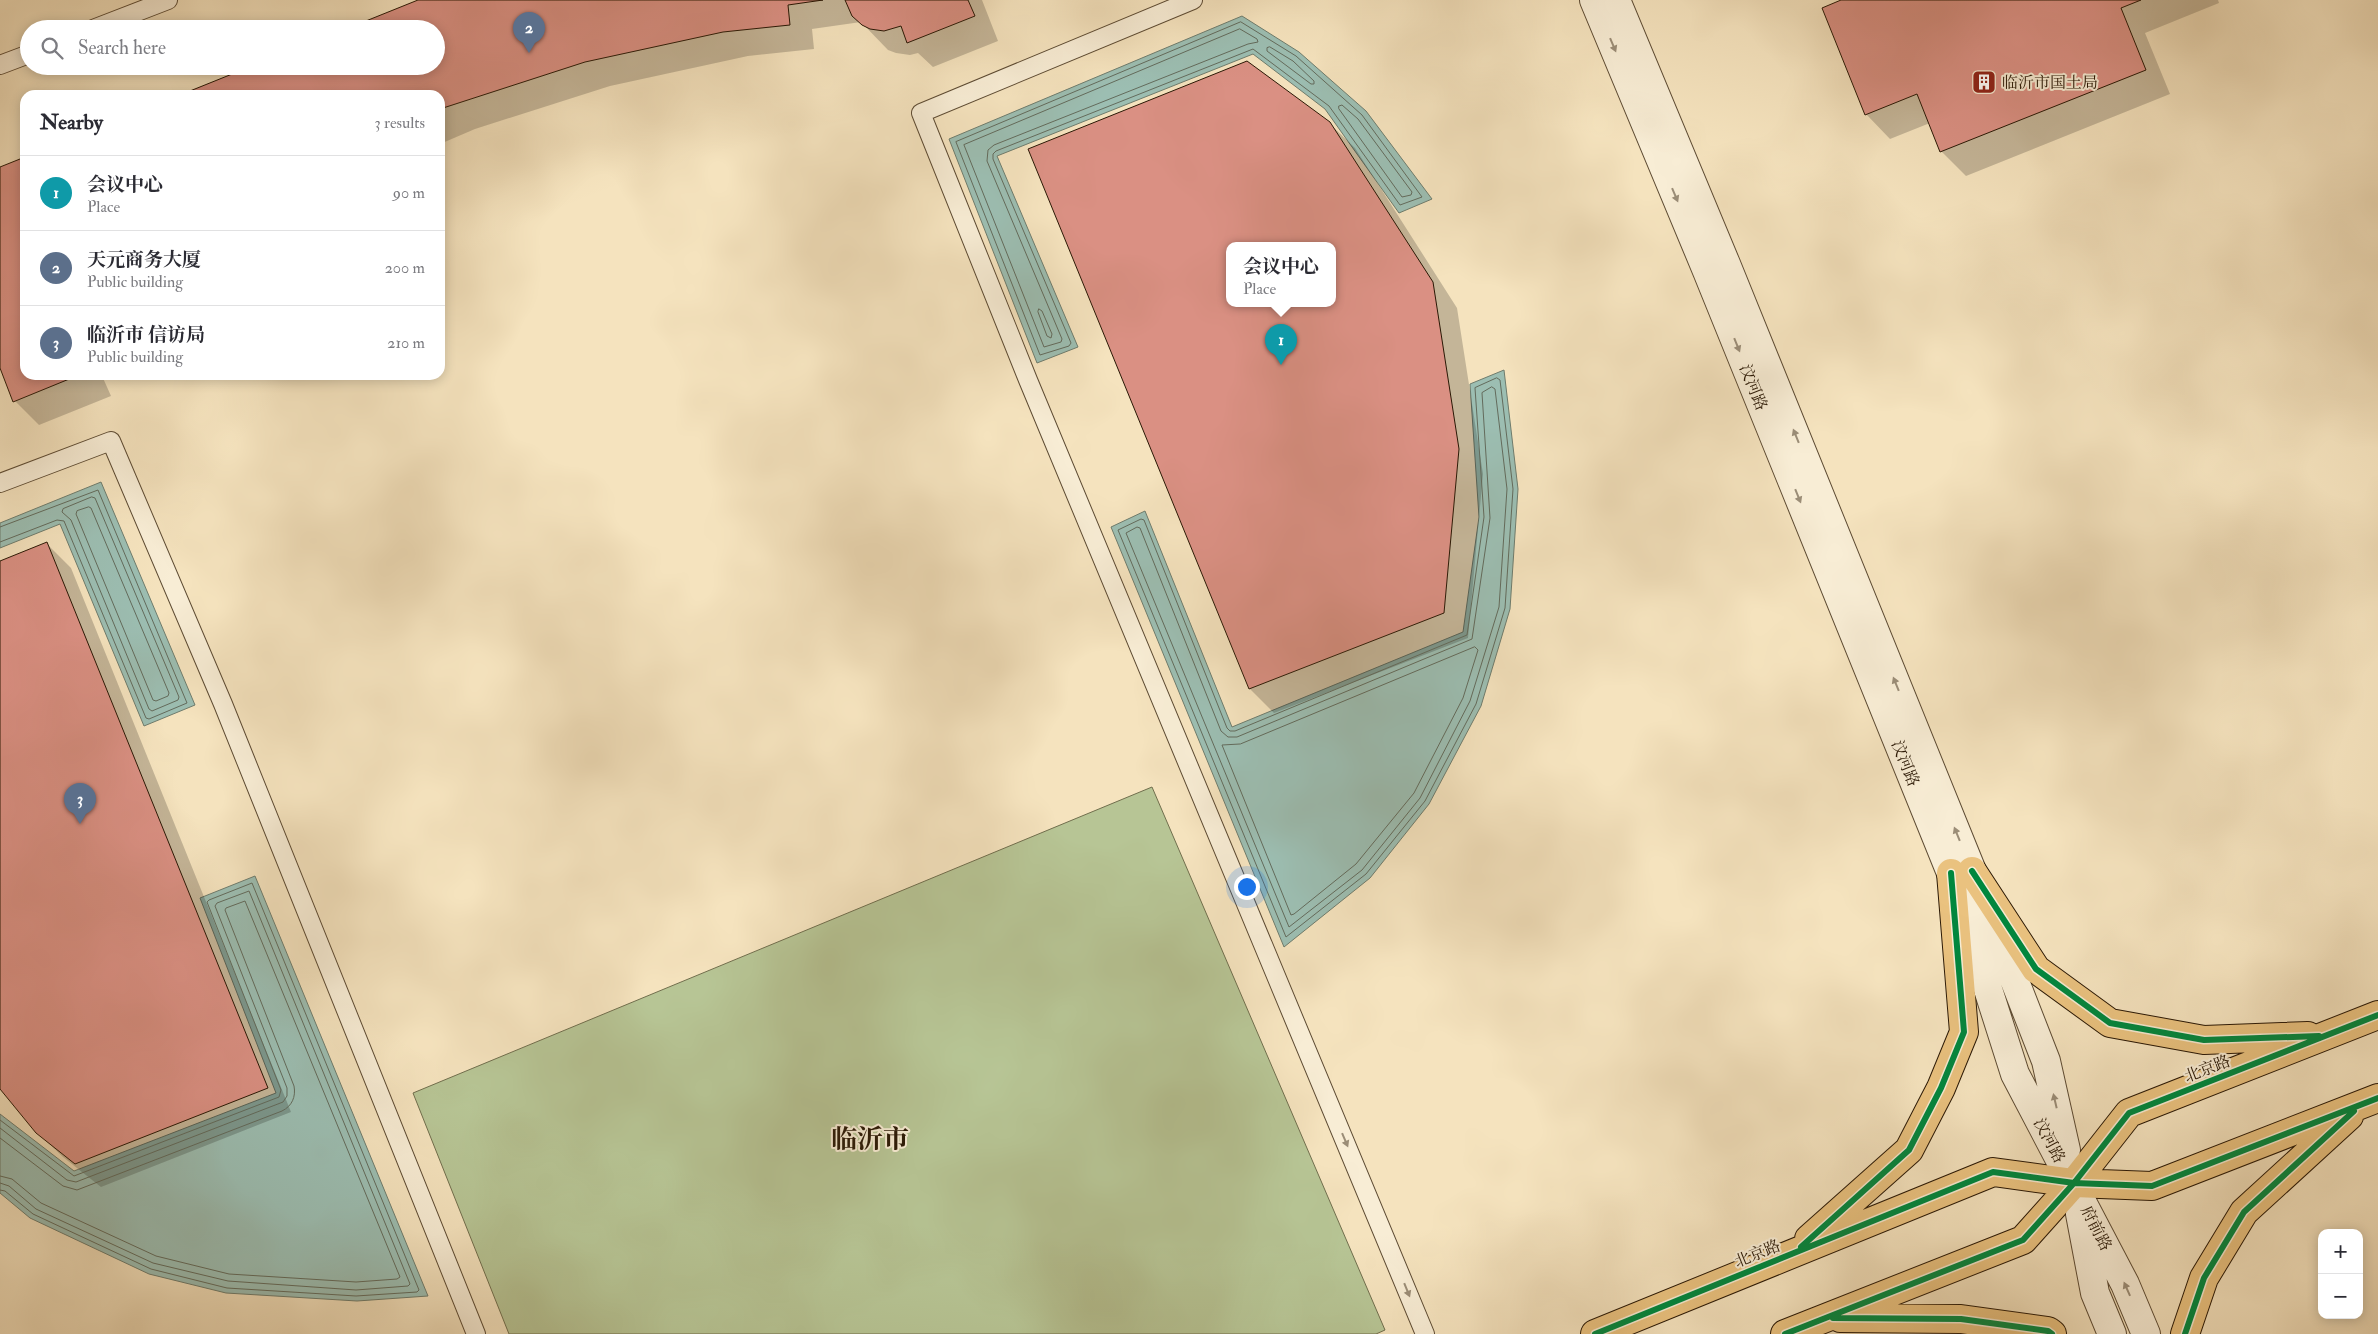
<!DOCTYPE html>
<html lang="en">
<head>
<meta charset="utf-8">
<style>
  :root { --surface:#fff; --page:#f7f7f7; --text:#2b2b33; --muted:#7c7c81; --line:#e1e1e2; --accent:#8f2418 }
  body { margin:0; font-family:"IM FELL Double Pica","Noto Serif SC",serif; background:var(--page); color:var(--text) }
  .controls { position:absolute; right:15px; bottom:15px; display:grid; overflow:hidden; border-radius:10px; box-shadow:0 2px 12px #0003 }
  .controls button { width:45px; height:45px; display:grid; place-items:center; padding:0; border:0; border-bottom:1px solid var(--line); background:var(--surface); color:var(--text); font:25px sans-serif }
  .you { position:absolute; left:1246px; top:886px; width:18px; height:18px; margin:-12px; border:4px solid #fff; border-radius:50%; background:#1a73e8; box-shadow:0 0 0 8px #1a73e833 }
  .badge { display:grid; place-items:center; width:32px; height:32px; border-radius:50%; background:var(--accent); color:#fff; font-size:16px; font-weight:700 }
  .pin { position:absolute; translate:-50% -41px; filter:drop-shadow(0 1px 2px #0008) }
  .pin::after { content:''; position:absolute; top:26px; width:18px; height:15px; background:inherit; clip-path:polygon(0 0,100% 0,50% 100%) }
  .popup { position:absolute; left:1226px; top:242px; width:110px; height:65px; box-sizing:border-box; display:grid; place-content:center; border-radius:10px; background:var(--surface); filter:drop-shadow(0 1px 4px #0005); font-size:16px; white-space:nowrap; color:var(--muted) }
  .popup b { font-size:19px; color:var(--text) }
  .popup::after { content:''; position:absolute; left:50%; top:100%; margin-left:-10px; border:10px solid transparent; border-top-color:var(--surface) }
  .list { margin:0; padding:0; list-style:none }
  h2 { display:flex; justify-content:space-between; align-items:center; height:65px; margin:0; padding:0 20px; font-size:21px }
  h2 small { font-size:16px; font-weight:400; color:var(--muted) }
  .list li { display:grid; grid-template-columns:32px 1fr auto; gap:15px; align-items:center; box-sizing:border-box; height:75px; padding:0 20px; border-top:1px solid var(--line) }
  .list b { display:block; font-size:19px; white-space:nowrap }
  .list p { margin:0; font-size:16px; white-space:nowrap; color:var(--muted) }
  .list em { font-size:16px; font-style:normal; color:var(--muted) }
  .icon { flex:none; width:28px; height:28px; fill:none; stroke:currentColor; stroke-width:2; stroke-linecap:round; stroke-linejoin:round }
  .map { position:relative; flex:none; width:2378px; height:1334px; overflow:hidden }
  .search { position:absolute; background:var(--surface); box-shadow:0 2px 12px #0003; left:20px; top:20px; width:425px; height:55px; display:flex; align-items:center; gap:12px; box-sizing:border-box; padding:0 18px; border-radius:28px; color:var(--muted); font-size:19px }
  .panel { position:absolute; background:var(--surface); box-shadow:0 2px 12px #0003; left:20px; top:90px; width:425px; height:290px; border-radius:15px }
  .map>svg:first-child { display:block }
</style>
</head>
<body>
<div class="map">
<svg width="2378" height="1334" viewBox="0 0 2378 1334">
  <rect width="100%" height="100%" fill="#f5e3be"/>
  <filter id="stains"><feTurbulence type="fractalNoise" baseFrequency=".004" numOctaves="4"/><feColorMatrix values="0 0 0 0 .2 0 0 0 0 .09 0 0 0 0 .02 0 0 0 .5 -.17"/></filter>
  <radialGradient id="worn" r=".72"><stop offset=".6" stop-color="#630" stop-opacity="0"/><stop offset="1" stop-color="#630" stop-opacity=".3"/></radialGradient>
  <path fill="#b7c595" stroke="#706e4d" d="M1152 787 1385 1330 1376 1334H509L413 1093Z"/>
  <path fill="#9cbeb2" stroke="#6e7c6d" d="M1242 16 1299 52 1366 111 1432 199 1399 213 1325 109 1253 54 997 156 1078 347 1037 363 949 139Z
    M1504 370 1518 489 1510 609 1481 706 1429 804 1370 878 1284 947 1111 527 1145 511 1232 727 1463 632 1479 517 1470 384Z
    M101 482 195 705 144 726 60 524 0 548V523Z
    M255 876 428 1296 357 1301 226 1293 149 1274 30 1218 0 1193V1114L74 1171 276 1093 200 898Z"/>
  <path fill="#0003" fill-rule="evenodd" d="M422 0H982L998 41 933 67 918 53 910 55 896 53 888 50 861 22 812 29 814 49 748 56 610 86 475 129 440 144V95H184L436 66V29Z
    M1844 0H2218L2219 3 2145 33 2170 94 1966 176 1941 151 1930 123 1890 139 1866 114Z
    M1329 123 1355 148 1457 308 1483 474 1468 638 1274 713 1250 689 1030 150ZM1230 246H1332V304H1230Z
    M25 158V375H108L103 378 111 396 39 425 15 401 0 364V168Z
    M46 543 71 568 291 1112 101 1187 63 1157 37 1132 0 1087V562Z"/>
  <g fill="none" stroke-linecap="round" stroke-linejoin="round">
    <path stroke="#636b5c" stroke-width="1" d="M1241 22 1296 56 1362 115 1422 197 1400 205 1329 106 1253 49 996 151 993 154V159L1071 343 1069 346 1040 355 956 142Z
      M1240 29 1257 39 1258 42 1248 44 994 145 988 150 987 161 1062 339 1061 342 1044 347 964 145Z
      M1270 47 1293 61 1314 81V84H1311L1267 51V48Z
      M1339 106 1342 105 1358 119 1412 192 1411 195 1402 197 1339 109Z
      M1039 309 1042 311 1052 334 1051 338 1047 336 1038 312Z
      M1497 378 1500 380 1513 489 1505 608 1476 704 1425 801 1366 874 1286 937 1118 530 1141 519 1144 520 1227 728 1230 731H1235L1467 635 1484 517 1475 388Z
      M1492 387 1495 389 1507 489 1499 607 1470 701 1420 798 1362 870 1289 927 1126 533 1137 527 1140 528 1221 731 1228 737H1237L1472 639 1490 518 1482 393Z
      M92 497 95 498 179 697 178 700 152 711 149 709 71 520 62 512 63 509Z
      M89 507 91 508 169 693 168 696 156 701 153 700 76 514 77 511Z
      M0 527 98 490 187 703 149 719 146 718 64 521 57 520 0 542
      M1475 647 1478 650 1463 698 1414 793 1356 864 1294 914 1291 915 1222 745 1240 744Z
      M0 1120 74 1176 279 1097 281 1090 207 902 209 900 252 883 419 1290 417 1292 356 1296 227 1288 151 1269 33 1214 5 1191 0 1190
      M0 1128 67 1180 76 1182 283 1102 287 1096V1088L215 906 217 903 249 891 410 1284 408 1286 356 1290 228 1281 153 1263 36 1209 9 1186 0 1183
      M0 1138 63 1186 77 1190 282 1111C292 1106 296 1097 294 1086L225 910 226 908 245 901 400 1277 397 1279 356 1282 229 1274 156 1256 41 1203 12 1179 0 1176"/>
  </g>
  <path fill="#da9083" stroke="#2a1805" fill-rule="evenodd" d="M418 0H823L788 5 790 25 723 32 585 62 440 109V95H180L252 66H436V29H346Z
    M845 0H968L975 16 907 43 901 26 884 31 870 29 862 25 852 16Z
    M1841 0H2141L2121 8 2146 70 1940 152 1917 94 1865 115 1822 8Z
    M1247 61 1330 122 1433 282 1459 449 1444 613 1249 689 1028 149ZM1230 246H1332V304H1230Z
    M25 157V375H79L13 402 0 368V167Z
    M47 542 268 1088 75 1164 36 1133 0 1089V561Z"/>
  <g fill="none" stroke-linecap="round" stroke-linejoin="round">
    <g stroke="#5d4b33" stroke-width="20">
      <path id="service" d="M1193 0 921 113 1028 380 1425 1334
        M93 29 168 0
        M0 65 29 54
        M0 483 111 441 223 704 476 1334"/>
    </g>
    <g stroke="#5d4b33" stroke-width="30">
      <path id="tertiary" d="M1594 0 1707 271 1951 873 2015 1074 2125 1284 2146 1334
        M1616 0 1726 264 1972 871 2046 1061 2066 1150
        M2080 1214 2095 1293 2112 1334"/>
    </g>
    <g stroke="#2a1805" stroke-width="30">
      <path id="primary" d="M1972 871 2036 969 2110 1023 2204 1040 2308 1036
        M1809 1239 1909 1150 1941 1088 1964 1032 1951 873
        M1840 1318 1961 1319 2048 1331 2052 1334
        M1595 1334 1993 1172 2074 1183 2152 1186 2378 1098
        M1785 1334 2023 1240 2074 1183 2129 1113 2378 1015
        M2185 1334 2204 1278 2244 1212 2349 1116"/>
    </g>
    <use href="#service" stroke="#f8edd5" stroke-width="18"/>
    <use href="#tertiary" stroke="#f8edd5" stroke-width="28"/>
    <use href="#primary" stroke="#eac27f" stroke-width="28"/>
    <g stroke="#f8edd5" stroke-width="9">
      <path id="cycleway" d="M1972 871 2036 969 2110 1023 2204 1040 2319 1036
        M1801 1247 1909 1150 1941 1088 1964 1032 1951 873
        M1833 1318 1961 1319 2048 1331 2052 1334
        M1595 1334 1993 1172 2074 1183 2152 1186 2378 1098
        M1785 1334 2023 1240 2074 1183 2129 1113 2378 1015
        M2185 1334 2204 1278 2244 1212 2354 1111"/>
    </g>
    <use href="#cycleway" stroke="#00873e" stroke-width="6"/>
  </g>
  <defs><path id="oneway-solid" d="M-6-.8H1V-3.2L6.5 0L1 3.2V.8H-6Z" transform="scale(1.25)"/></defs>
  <g fill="#9b8d77">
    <use href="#oneway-solid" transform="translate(1613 45) rotate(67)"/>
    <use href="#oneway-solid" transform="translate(1675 195) rotate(67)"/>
    <use href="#oneway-solid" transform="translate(1737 345) rotate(68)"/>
    <use href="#oneway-solid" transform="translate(1796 436) rotate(-112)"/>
    <use href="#oneway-solid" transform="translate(1798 496) rotate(68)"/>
    <use href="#oneway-solid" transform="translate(1896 684) rotate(-112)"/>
    <use href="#oneway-solid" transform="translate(1957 834) rotate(-112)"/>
    <use href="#oneway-solid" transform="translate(2055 1101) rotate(-103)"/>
    <use href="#oneway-solid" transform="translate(1345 1140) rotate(67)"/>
    <use href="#oneway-solid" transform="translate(2127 1289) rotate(-114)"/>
    <use href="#oneway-solid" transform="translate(1407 1290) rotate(68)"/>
  </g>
  <defs>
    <g id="building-square" transform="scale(1.25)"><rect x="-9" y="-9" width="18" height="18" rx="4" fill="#8f2418" stroke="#f8edd5"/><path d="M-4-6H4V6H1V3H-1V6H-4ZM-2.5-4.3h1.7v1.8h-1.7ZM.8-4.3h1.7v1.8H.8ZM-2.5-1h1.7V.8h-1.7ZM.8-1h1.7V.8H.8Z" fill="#fff"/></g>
  </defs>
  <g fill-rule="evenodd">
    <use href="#building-square" x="1984" y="82"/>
  </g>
  <g text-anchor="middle" stroke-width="4" stroke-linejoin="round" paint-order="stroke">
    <g font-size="16" fill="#2a1805" stroke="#f8edd5" text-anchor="start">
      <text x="2002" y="88">临沂市国土局</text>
    </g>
    <g font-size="16" fill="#2a1805" stroke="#f8edd5">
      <text transform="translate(1754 387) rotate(68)" y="6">汶河路</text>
      <text transform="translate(1906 763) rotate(68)" y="6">汶河路</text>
      <text transform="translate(2207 1068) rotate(-21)" y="6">北京路</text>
      <text transform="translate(2050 1140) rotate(62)" y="6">汶河路</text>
      <text transform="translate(2097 1228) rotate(63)" y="6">府前路</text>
      <text transform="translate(1757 1253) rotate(-22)" y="6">北京路</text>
    </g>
    <g font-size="26" font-weight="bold" fill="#2a1805" stroke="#f8edd5">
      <text x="870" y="1148">临沂市</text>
    </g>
  </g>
  <rect width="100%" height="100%" filter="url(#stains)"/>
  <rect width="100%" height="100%" fill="url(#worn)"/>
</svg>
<div class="controls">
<button>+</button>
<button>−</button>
</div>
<div class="you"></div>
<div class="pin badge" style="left:1281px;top:365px;background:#0f9aa8">1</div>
<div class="popup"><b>会议中心</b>Place</div>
<div class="pin badge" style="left:529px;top:53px;background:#5c6f8a">2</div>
<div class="pin badge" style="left:80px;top:824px;background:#5c6f8a">3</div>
<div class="search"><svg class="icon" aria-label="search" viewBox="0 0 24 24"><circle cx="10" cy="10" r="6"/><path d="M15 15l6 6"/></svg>Search here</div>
<section class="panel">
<h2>Nearby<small>3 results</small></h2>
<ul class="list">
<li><span class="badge" style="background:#0f9aa8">1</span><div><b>会议中心</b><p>Place</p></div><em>90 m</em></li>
<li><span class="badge" style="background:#5c6f8a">2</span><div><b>天元商务大厦</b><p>Public building</p></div><em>200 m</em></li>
<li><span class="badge" style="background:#5c6f8a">3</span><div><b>临沂市 信访局</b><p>Public building</p></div><em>210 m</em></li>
</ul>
</section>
</div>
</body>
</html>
